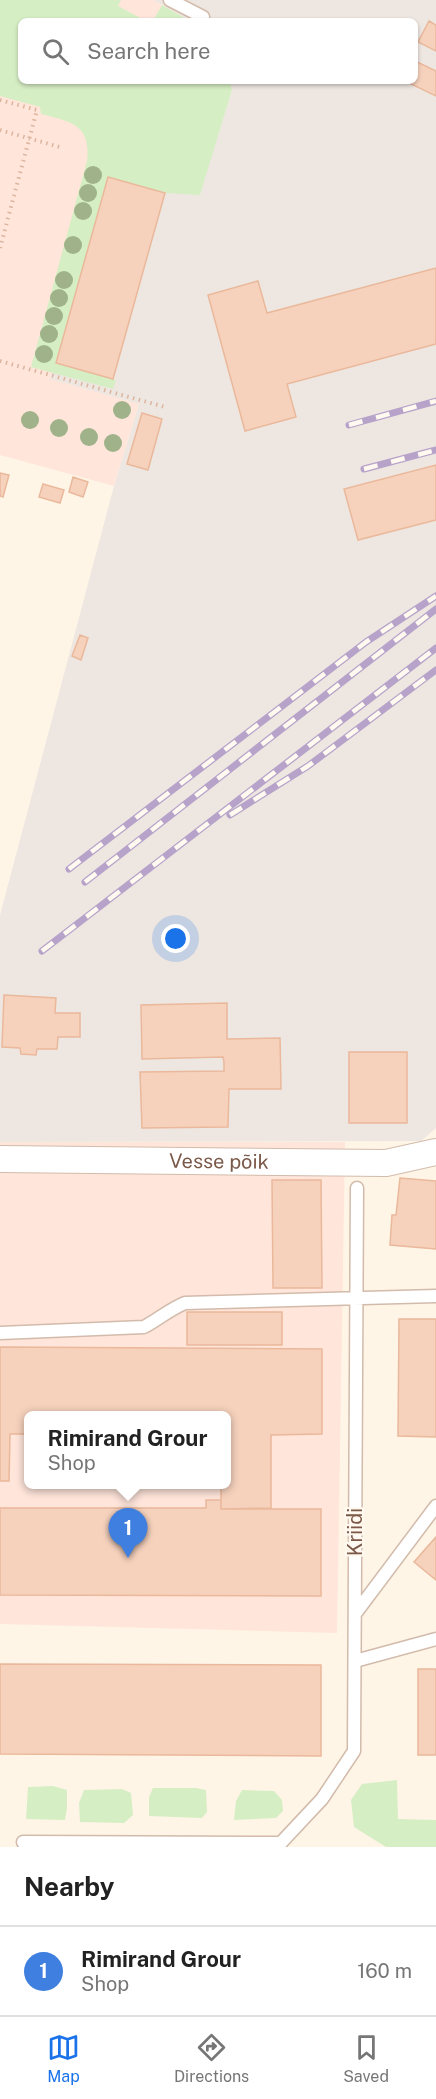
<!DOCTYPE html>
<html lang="en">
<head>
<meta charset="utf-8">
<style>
  :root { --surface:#fff; --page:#f6f6f6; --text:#222; --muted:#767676; --line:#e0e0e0; --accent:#1a73e8 }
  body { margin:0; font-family:"Public Sans",sans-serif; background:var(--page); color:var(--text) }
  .you { position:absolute; left:176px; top:939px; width:21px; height:21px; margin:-15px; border:4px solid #fff; border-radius:50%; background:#1a73e8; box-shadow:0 0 0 9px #1a73e833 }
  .badge { display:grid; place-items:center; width:39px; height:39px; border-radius:50%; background:var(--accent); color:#fff; font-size:20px; font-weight:700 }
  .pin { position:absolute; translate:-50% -50px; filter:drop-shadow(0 2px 3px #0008) }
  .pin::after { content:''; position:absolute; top:32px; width:21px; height:18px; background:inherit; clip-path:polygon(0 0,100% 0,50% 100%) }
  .popup { position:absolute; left:24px; top:1411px; width:207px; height:78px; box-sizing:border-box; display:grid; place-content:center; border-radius:9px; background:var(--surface); filter:drop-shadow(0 2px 4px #0005); font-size:20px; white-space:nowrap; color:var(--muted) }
  .popup b { font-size:22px; color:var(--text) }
  .popup::after { content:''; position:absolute; left:50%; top:100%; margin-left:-12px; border:12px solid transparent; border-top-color:var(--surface) }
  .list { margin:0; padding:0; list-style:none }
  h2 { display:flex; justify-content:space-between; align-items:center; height:78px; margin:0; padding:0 24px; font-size:26px }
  h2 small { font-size:20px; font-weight:400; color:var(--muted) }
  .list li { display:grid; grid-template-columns:39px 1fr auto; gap:18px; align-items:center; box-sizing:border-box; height:90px; padding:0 24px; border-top:2px solid var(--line) }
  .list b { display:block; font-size:22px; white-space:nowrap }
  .list p { margin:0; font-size:20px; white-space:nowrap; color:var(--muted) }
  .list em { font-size:20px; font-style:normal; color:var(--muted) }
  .icon { flex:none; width:33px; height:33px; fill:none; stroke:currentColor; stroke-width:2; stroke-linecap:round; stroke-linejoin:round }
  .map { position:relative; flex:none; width:436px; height:1847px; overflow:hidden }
  .search { position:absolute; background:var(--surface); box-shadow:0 2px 4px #0004; left:18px; right:18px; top:18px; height:66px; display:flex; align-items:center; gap:15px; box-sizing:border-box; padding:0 21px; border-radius:9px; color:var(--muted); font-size:22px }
  .sheet { height:168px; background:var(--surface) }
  nav { display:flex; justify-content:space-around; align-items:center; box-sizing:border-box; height:84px; border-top:2px solid var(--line); background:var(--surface); font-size:16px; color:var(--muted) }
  nav a { display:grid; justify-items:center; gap:3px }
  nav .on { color:var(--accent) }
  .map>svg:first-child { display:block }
</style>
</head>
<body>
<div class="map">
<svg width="436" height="1847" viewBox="0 0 436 1847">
  <rect width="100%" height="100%" fill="#fef5e7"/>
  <path fill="#ffe5da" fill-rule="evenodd" d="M0 0H153L190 21H21V81H230L50 378 139 404 114 486 0 455Z
    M0 1142H345L337 1633 0 1624ZM29 1416H227V1484H29Z"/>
  <path fill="#eee7e1" d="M153 0H436V1128L421 1141 0 1142V915L114 486 139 404 50 379 107 172 199 195 232 90 230 81H415V21H190Z"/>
  <path fill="#d6eec4" d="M0 0H121L118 6 146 21H21V81H230L232 90 200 195 165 193 108 178 56 363 116 380 113 389 31 367 87 161C91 124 71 122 41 114L40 107 0 96Z
    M162 5 190 21H153Z
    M397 1780 398 1819 436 1820V1847H386L354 1827 351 1800 362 1784Z
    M53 1786 67 1790V1808L65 1820 26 1819 28 1787Z
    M153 1788H196L206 1790 207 1812 202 1818 149 1816V1797Z
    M122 1789 131 1793 133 1815 124 1823 80 1822 79 1803 84 1790Z
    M242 1790 274 1791 282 1800 283 1811 276 1818 234 1820 236 1801Z"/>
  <path fill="#f6d2bd" stroke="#eab89b" stroke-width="1.5" d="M429 21 436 25V51L418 42Z
    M415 61 436 71V96L405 81H415Z
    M108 177 165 193 113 379 56 363Z
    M436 268V344L287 384 296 417 245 431 208 295 258 281 267 313Z
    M142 413 162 419 148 470 127 464Z
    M436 465V520L358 540 344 489Z
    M0 473 9 475 3 497 0 496Z
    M73 477 88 482 83 497 69 492Z
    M43 484 64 490 60 503 39 497Z
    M80 635 88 638 81 660 72 656Z
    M4 995 56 998 55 1013H80V1037H58L57 1049H37L36 1055 21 1054 20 1048 2 1047Z
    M227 1003V1039L280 1038 281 1089H229L228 1127 142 1128 140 1072 224 1071V1062L223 1057 142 1059 141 1005Z
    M349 1052H407V1123H349Z
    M400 1178 436 1181V1249L390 1245 392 1215H396Z
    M272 1180H321L322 1288H273Z
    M187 1312H282V1345H187Z
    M399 1319H436V1437L398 1436Z
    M0 1347 322 1349V1434L271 1435V1508L221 1509V1484H227V1416H29V1434H10L9 1481H0Z
    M206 1500H221V1509H321V1596L0 1595V1508H206Z
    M436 1537V1580L414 1562Z
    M0 1664 321 1665V1756L0 1754Z
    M418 1669H436V1755H418Z"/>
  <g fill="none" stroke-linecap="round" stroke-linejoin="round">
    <g stroke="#d2bbab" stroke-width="15">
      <path id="service" d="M170 0 203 17
        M0 1333 144 1327C159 1319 170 1309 185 1303L436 1296
        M355 1614 436 1506
        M355 1661 436 1639
        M23 1842 280 1843
        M277 1847 322 1799 354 1751 357 1188"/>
    </g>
    <g stroke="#d2bbab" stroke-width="28">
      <g id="minor">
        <path id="s1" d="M0 1159 386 1163 436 1152"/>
      </g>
    </g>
    <path stroke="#dcb59f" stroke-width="4" stroke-dasharray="1.5 4.5" stroke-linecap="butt" d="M0 100 37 110 0 248
      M0 130 63 148
      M0 361 165 407"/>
    <use href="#service" stroke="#fff" stroke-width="12"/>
    <use href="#minor" stroke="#fff" stroke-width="26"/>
    <g stroke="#b7a3ca" stroke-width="7">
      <path id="rail" d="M349 425 436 401
        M364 469 436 450
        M230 815 308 766 436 670
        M69 869 366 642 436 596
        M85 882 436 609
        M42 951 436 648"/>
    </g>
    <use href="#rail" stroke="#fff9ef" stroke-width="4.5" stroke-dasharray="14" stroke-linecap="butt"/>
  </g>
  <g fill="#9fb289">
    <circle cx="93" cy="175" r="9"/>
    <circle cx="88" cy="193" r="9"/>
    <circle cx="83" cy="211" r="9"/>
    <circle cx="73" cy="245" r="9"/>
    <circle cx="64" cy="280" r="9"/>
    <circle cx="59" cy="298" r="9"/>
    <circle cx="54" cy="316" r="9"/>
    <circle cx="49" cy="334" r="9"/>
    <circle cx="44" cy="354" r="9"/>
    <circle cx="122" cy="410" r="9"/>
    <circle cx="30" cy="420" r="9"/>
    <circle cx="59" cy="428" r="9"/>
    <circle cx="89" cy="437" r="9"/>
    <circle cx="113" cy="443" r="9"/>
  </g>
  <g text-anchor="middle" stroke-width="4.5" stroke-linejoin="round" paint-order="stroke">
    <g font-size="20" fill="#7b5949" stroke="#fff9ef">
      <text dy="7" stroke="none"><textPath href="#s1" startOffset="219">Vesse põik</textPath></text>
      <text transform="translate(355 1532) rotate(-90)" y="7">Kriidi</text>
    </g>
  </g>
</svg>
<div class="you"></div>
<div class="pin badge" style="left:128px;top:1558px;background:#3f7fe0">1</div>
<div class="popup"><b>Rimirand Grour</b>Shop</div>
<div class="search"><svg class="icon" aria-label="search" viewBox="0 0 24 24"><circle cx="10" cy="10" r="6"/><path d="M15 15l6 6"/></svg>Search here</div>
</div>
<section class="sheet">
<h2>Nearby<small></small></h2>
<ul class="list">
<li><span class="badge" style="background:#3f7fe0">1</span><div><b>Rimirand Grour</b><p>Shop</p></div><em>160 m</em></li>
</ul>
</section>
<nav>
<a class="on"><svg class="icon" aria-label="map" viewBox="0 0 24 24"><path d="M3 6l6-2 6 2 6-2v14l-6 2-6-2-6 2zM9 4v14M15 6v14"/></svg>Map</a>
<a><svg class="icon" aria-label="directions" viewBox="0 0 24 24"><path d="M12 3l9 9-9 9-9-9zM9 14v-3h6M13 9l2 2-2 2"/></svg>Directions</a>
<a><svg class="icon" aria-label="saved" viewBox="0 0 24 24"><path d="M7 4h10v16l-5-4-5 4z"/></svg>Saved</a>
</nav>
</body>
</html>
